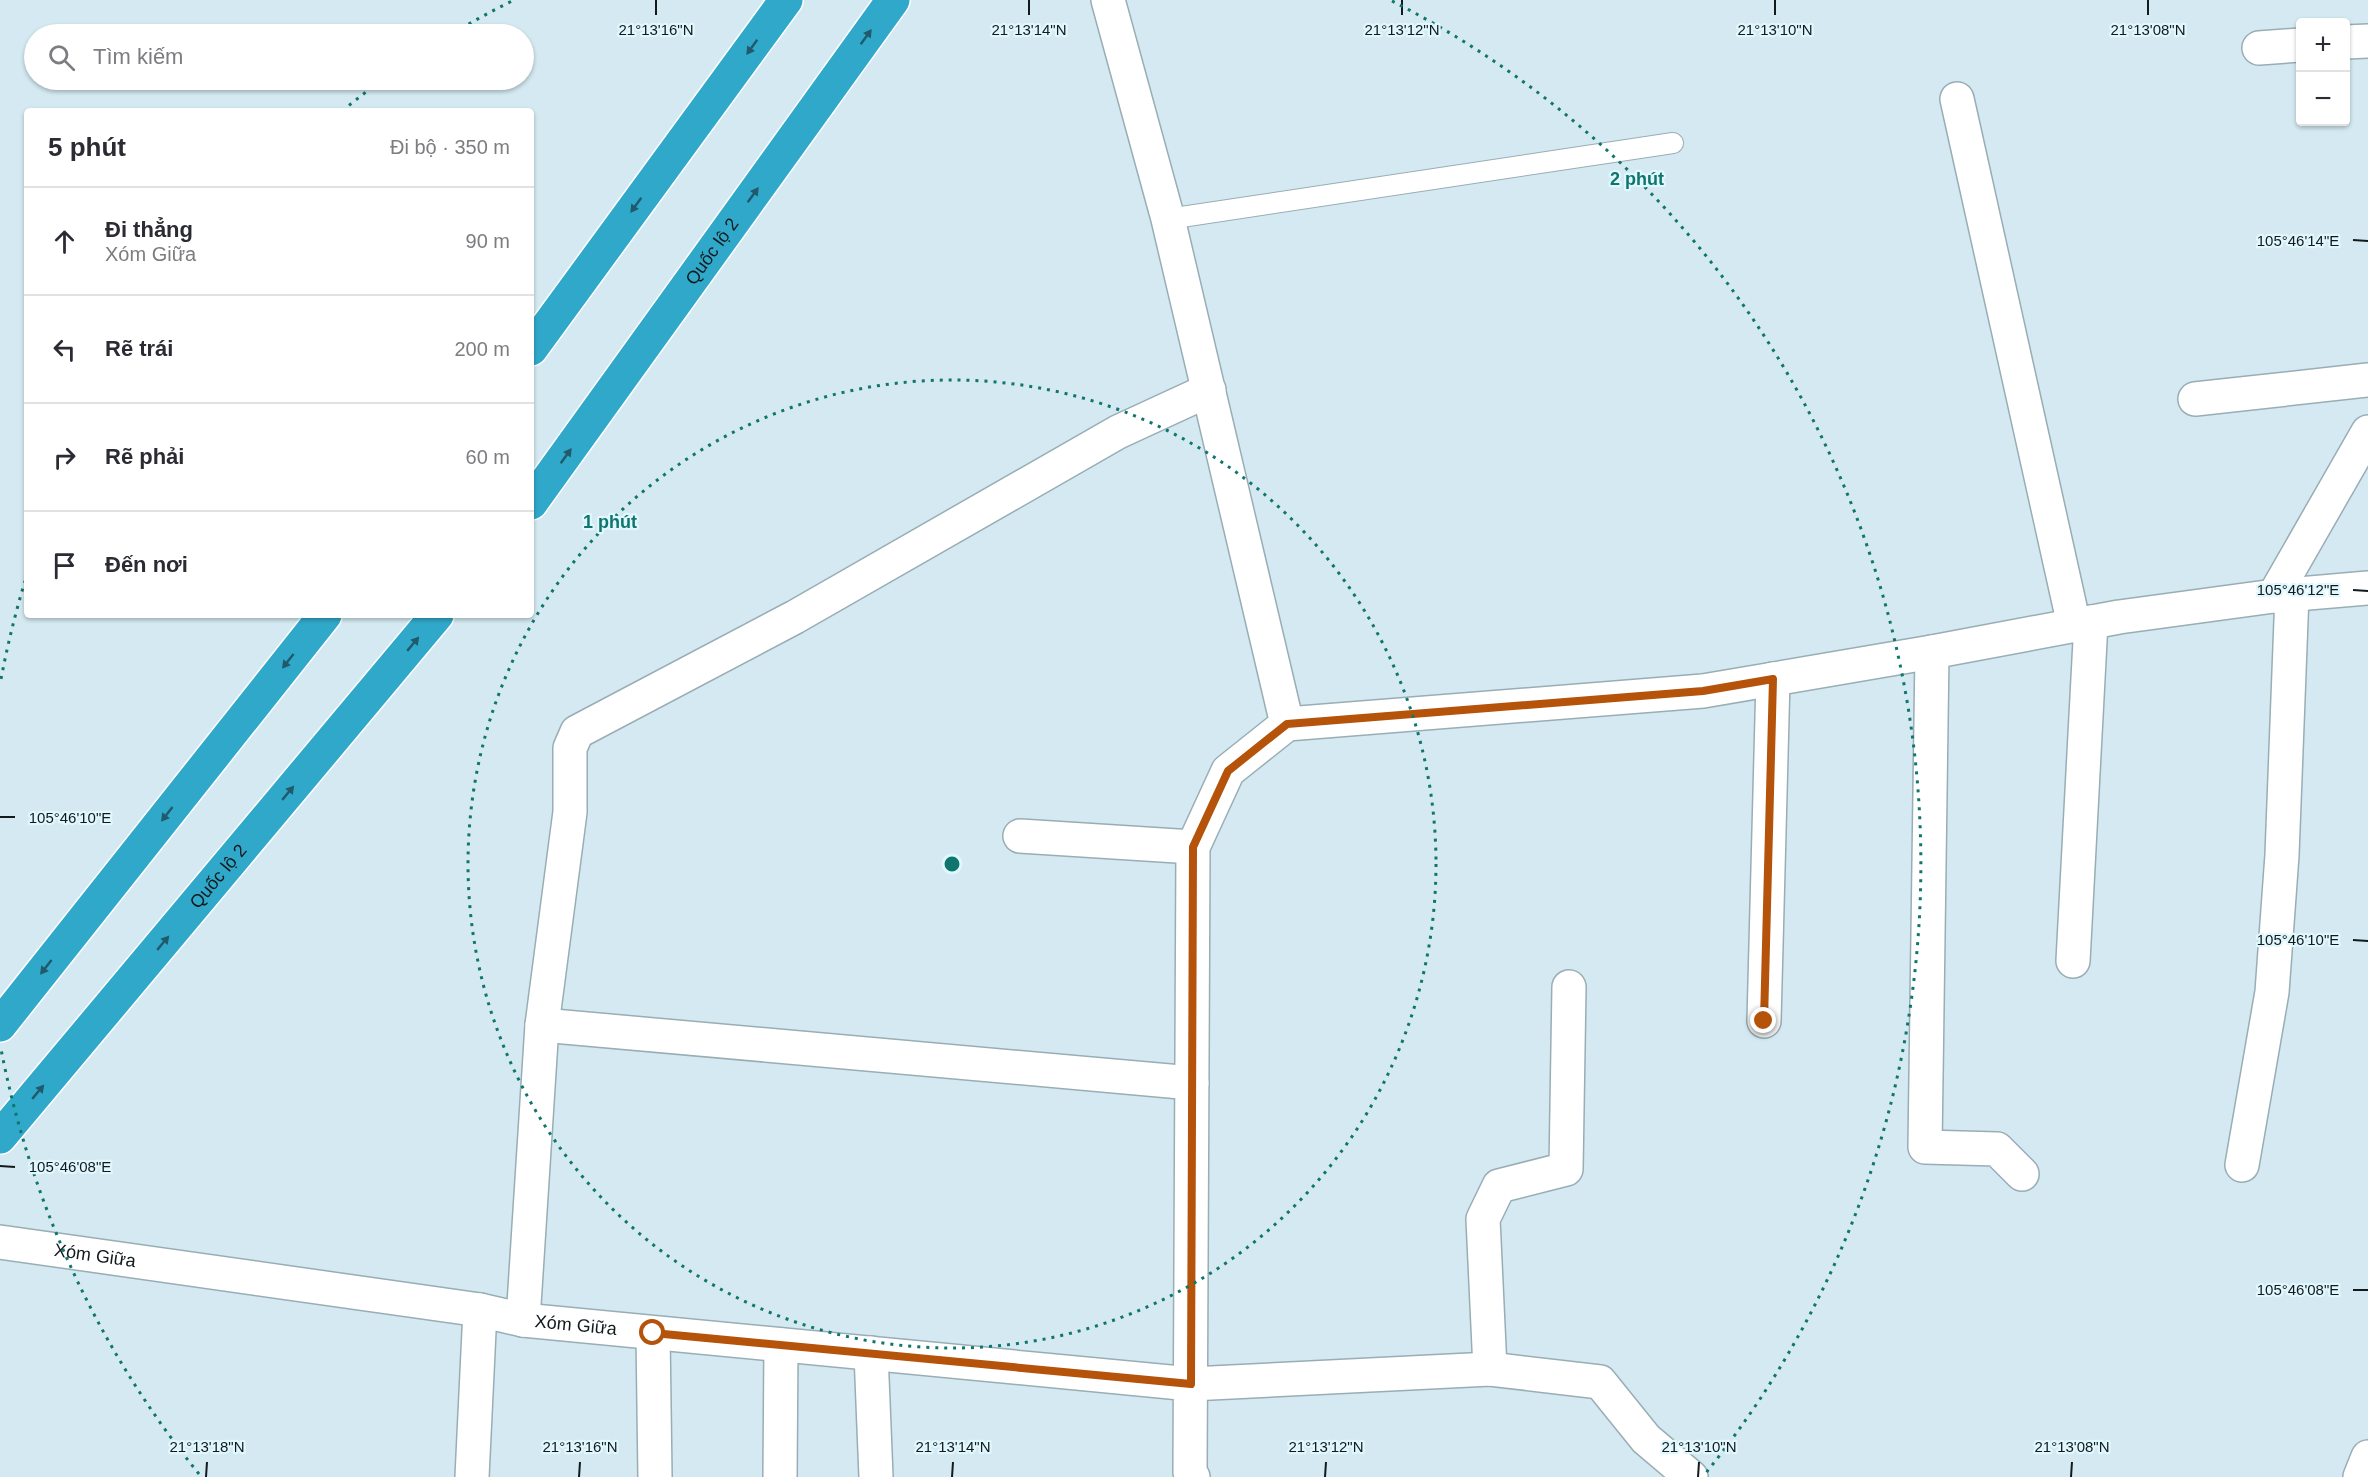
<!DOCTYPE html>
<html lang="vi">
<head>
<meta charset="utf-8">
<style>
  :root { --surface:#fff; --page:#f2f2f3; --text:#2b2b33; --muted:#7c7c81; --line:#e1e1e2 }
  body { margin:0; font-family:Arial,sans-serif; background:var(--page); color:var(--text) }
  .controls { position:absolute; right:18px; top:18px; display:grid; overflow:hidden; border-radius:6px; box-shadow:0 2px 4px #0004 }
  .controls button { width:54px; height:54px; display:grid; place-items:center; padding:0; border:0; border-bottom:2px solid var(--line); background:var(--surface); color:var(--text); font:30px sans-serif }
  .stop { position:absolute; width:18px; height:18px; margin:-14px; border:4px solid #b45309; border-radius:50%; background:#fff }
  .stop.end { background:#b45309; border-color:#fff; box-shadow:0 2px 6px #0008 }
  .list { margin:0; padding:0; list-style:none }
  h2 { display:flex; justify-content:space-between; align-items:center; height:78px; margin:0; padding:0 24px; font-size:26px }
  h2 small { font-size:20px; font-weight:400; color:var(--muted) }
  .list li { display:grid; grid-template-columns:39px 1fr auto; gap:18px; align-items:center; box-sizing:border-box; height:108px; padding:0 24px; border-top:2px solid var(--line) }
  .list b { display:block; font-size:22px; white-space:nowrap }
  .list p { margin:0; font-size:20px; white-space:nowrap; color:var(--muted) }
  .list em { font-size:20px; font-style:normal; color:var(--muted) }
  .icon { flex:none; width:33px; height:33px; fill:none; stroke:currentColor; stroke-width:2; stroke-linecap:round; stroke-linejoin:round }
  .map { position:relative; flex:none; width:2368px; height:1477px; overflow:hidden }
  .search { position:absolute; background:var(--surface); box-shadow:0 2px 4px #0004; left:24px; top:24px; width:510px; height:66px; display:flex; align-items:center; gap:15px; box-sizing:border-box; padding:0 21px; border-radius:33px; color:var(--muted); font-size:22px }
  .panel { position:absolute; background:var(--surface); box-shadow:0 2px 4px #0004; left:24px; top:108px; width:510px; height:510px; border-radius:6px }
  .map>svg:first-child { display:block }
</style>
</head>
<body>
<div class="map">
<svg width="2368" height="1477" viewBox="0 0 2368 1477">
  <rect width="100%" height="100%" fill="#d4e9f1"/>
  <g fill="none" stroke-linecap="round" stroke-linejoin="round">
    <g stroke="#99adb5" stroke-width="22">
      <path id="lane" d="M1168 219 1673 143"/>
    </g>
    <g stroke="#99adb5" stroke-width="36">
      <g id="street">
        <path d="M1108 0 1168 219 1287 724 1228 771 1193 847 1190 1472 1193 1477"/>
        <path d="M2346 42 2368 41"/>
        <path d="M2259 48 2300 45"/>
        <path d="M1957 99 2074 625"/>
        <path d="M2195 399 2368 380"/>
        <path d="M2274 596 2368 432"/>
        <path d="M1932 652 1925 1147 1997 1149 2022 1174"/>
        <path d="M1287 724 1703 691 1932 652 2119 617 2274 596 2368 588"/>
        <path d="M1020 836 1193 847"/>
        <path d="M2073 961 2091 622"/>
        <path d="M1764 1021 1773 679"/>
        <path d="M542 1025 1192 1083"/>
        <path d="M2242 1165 2272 992 2282 855 2292 594"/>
        <path id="s1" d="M0 1242 480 1310 523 1320 1191 1384 1490 1369 1600 1382 1646 1439 1691 1477"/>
        <path d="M523 1320 542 1025 570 812V748L577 732 795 617 1118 432 1209 390"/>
        <path d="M653 1333 655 1477"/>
        <path d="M871 1353 876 1477"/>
        <path d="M1490 1369 1483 1219 1499 1186 1566 1169 1569 987"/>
        <path d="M472 1477 480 1310"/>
        <path d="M780 1477 781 1345"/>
        <path d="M2360 1477 2368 1457"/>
      </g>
    </g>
    <g stroke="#fff" stroke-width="36">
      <g id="highway">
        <path d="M531 349 786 0"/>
        <path id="s2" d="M531 503 893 0"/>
        <path d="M0 1025 325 615"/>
        <path id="s3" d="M0 1137 437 615"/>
      </g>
    </g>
    <use href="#lane" stroke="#fff" stroke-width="20"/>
    <use href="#street" stroke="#fff" stroke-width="33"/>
    <use href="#highway" stroke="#30a8ca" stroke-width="33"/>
  </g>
  <defs><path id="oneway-solid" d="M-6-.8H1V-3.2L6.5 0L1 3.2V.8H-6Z" transform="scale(1.5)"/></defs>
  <g fill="#205a6b">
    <use href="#oneway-solid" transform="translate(866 37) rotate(-54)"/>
    <use href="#oneway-solid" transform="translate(752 47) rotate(126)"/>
    <use href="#oneway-solid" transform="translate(753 195) rotate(-54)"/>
    <use href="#oneway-solid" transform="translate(636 205) rotate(126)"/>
    <use href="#oneway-solid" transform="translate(566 456) rotate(-54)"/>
    <use href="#oneway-solid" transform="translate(413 644) rotate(-50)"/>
    <use href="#oneway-solid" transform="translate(288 661) rotate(128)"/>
    <use href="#oneway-solid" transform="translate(288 793) rotate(-50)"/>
    <use href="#oneway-solid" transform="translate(167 814) rotate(128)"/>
    <use href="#oneway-solid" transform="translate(163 943) rotate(-50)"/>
    <use href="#oneway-solid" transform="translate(46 967) rotate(128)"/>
    <use href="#oneway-solid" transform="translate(38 1092) rotate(-50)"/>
  </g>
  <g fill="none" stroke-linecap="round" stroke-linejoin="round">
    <path stroke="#b45309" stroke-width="8" d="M653 1333 1191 1384 1193 847 1228 771 1287 724 1703 691 1773 679 1764 1021"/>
  </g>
  <path fill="none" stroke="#121a1d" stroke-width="2" d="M656 15V0M1029 15V0M1402 15V0M1775 15V0M2148 15V0M2353 240 2368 241M2353 590 2368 591M0 817H15M2353 940 2368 941M0 1166 15 1167M2353 1290H2368M206 1477 207 1462M579 1477 580 1462M952 1477 953 1462M1325 1477 1326 1462M1698 1477 1699 1462M2071 1477 2072 1462"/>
  <g fill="none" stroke="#0f766e" stroke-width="3" stroke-dasharray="3 6">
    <circle cx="952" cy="864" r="484"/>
    <path d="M199 1474A969 969 0 0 1 1 1049M1 679A969 969 0 0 1 25 581M342 111A969 969 0 0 1 382 80M453 33A969 969 0 0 1 512 1M1392 1A969 969 0 0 1 1705 1474"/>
  </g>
  <g text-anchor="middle" stroke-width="4.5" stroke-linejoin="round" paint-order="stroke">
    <g font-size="18" fill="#121a1d" stroke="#e1f7fe">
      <text dy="6" stroke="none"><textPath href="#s2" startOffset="310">Quốc lộ 2</textPath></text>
      <text dy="6" stroke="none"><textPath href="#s3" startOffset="340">Quốc lộ 2</textPath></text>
      <text dy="6" stroke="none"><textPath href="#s1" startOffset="96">Xóm Giữa</textPath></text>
      <text dy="6" stroke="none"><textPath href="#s1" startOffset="582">Xóm Giữa</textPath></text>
    </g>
  </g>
  <g font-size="15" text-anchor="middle" fill="#121a1d" stroke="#e1f7fe" stroke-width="4.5" stroke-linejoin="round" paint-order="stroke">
    <text x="656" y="35">21°13'16"N</text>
    <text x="1029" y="35">21°13'14"N</text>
    <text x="1402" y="35">21°13'12"N</text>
    <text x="1775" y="35">21°13'10"N</text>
    <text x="2148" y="35">21°13'08"N</text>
    <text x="2298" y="246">105°46'14"E</text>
    <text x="2298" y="595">105°46'12"E</text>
    <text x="70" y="823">105°46'10"E</text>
    <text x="2298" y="945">105°46'10"E</text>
    <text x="70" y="1172">105°46'08"E</text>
    <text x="2298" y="1295">105°46'08"E</text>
    <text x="207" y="1452">21°13'18"N</text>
    <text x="580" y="1452">21°13'16"N</text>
    <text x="953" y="1452">21°13'14"N</text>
    <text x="1326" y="1452">21°13'12"N</text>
    <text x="1699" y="1452">21°13'10"N</text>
    <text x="2072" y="1452">21°13'08"N</text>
  </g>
  <circle cx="952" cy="864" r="9" fill="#0f766e" stroke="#e1f7fe" stroke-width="3"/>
  <g font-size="18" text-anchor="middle" font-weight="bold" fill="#0f766e" stroke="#e1f7fe" stroke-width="4.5" stroke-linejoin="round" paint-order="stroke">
    <text x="1637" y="185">2 phút</text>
    <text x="610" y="528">1 phút</text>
  </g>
</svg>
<div class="controls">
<button>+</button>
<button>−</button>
</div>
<div class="stop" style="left:653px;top:1333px"></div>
<div class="stop end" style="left:1764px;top:1021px"></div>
<div class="search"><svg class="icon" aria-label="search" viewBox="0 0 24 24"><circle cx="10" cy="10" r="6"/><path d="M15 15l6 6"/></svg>Tìm kiếm</div>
<section class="panel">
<h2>5 phút<small>Đi bộ · 350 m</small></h2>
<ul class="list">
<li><svg class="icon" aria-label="ahead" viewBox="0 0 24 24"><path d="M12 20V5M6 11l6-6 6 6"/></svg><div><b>Đi thẳng</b><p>Xóm Giữa</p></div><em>90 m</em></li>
<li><svg class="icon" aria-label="left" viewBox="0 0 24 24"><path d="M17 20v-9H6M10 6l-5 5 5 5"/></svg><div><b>Rẽ trái</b></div><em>200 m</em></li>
<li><svg class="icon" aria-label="right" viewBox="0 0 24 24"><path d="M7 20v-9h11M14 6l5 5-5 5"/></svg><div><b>Rẽ phải</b></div><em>60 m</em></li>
<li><svg class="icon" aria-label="arrive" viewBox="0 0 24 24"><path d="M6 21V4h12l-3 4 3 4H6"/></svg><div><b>Đến nơi</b></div></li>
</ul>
</section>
</div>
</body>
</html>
